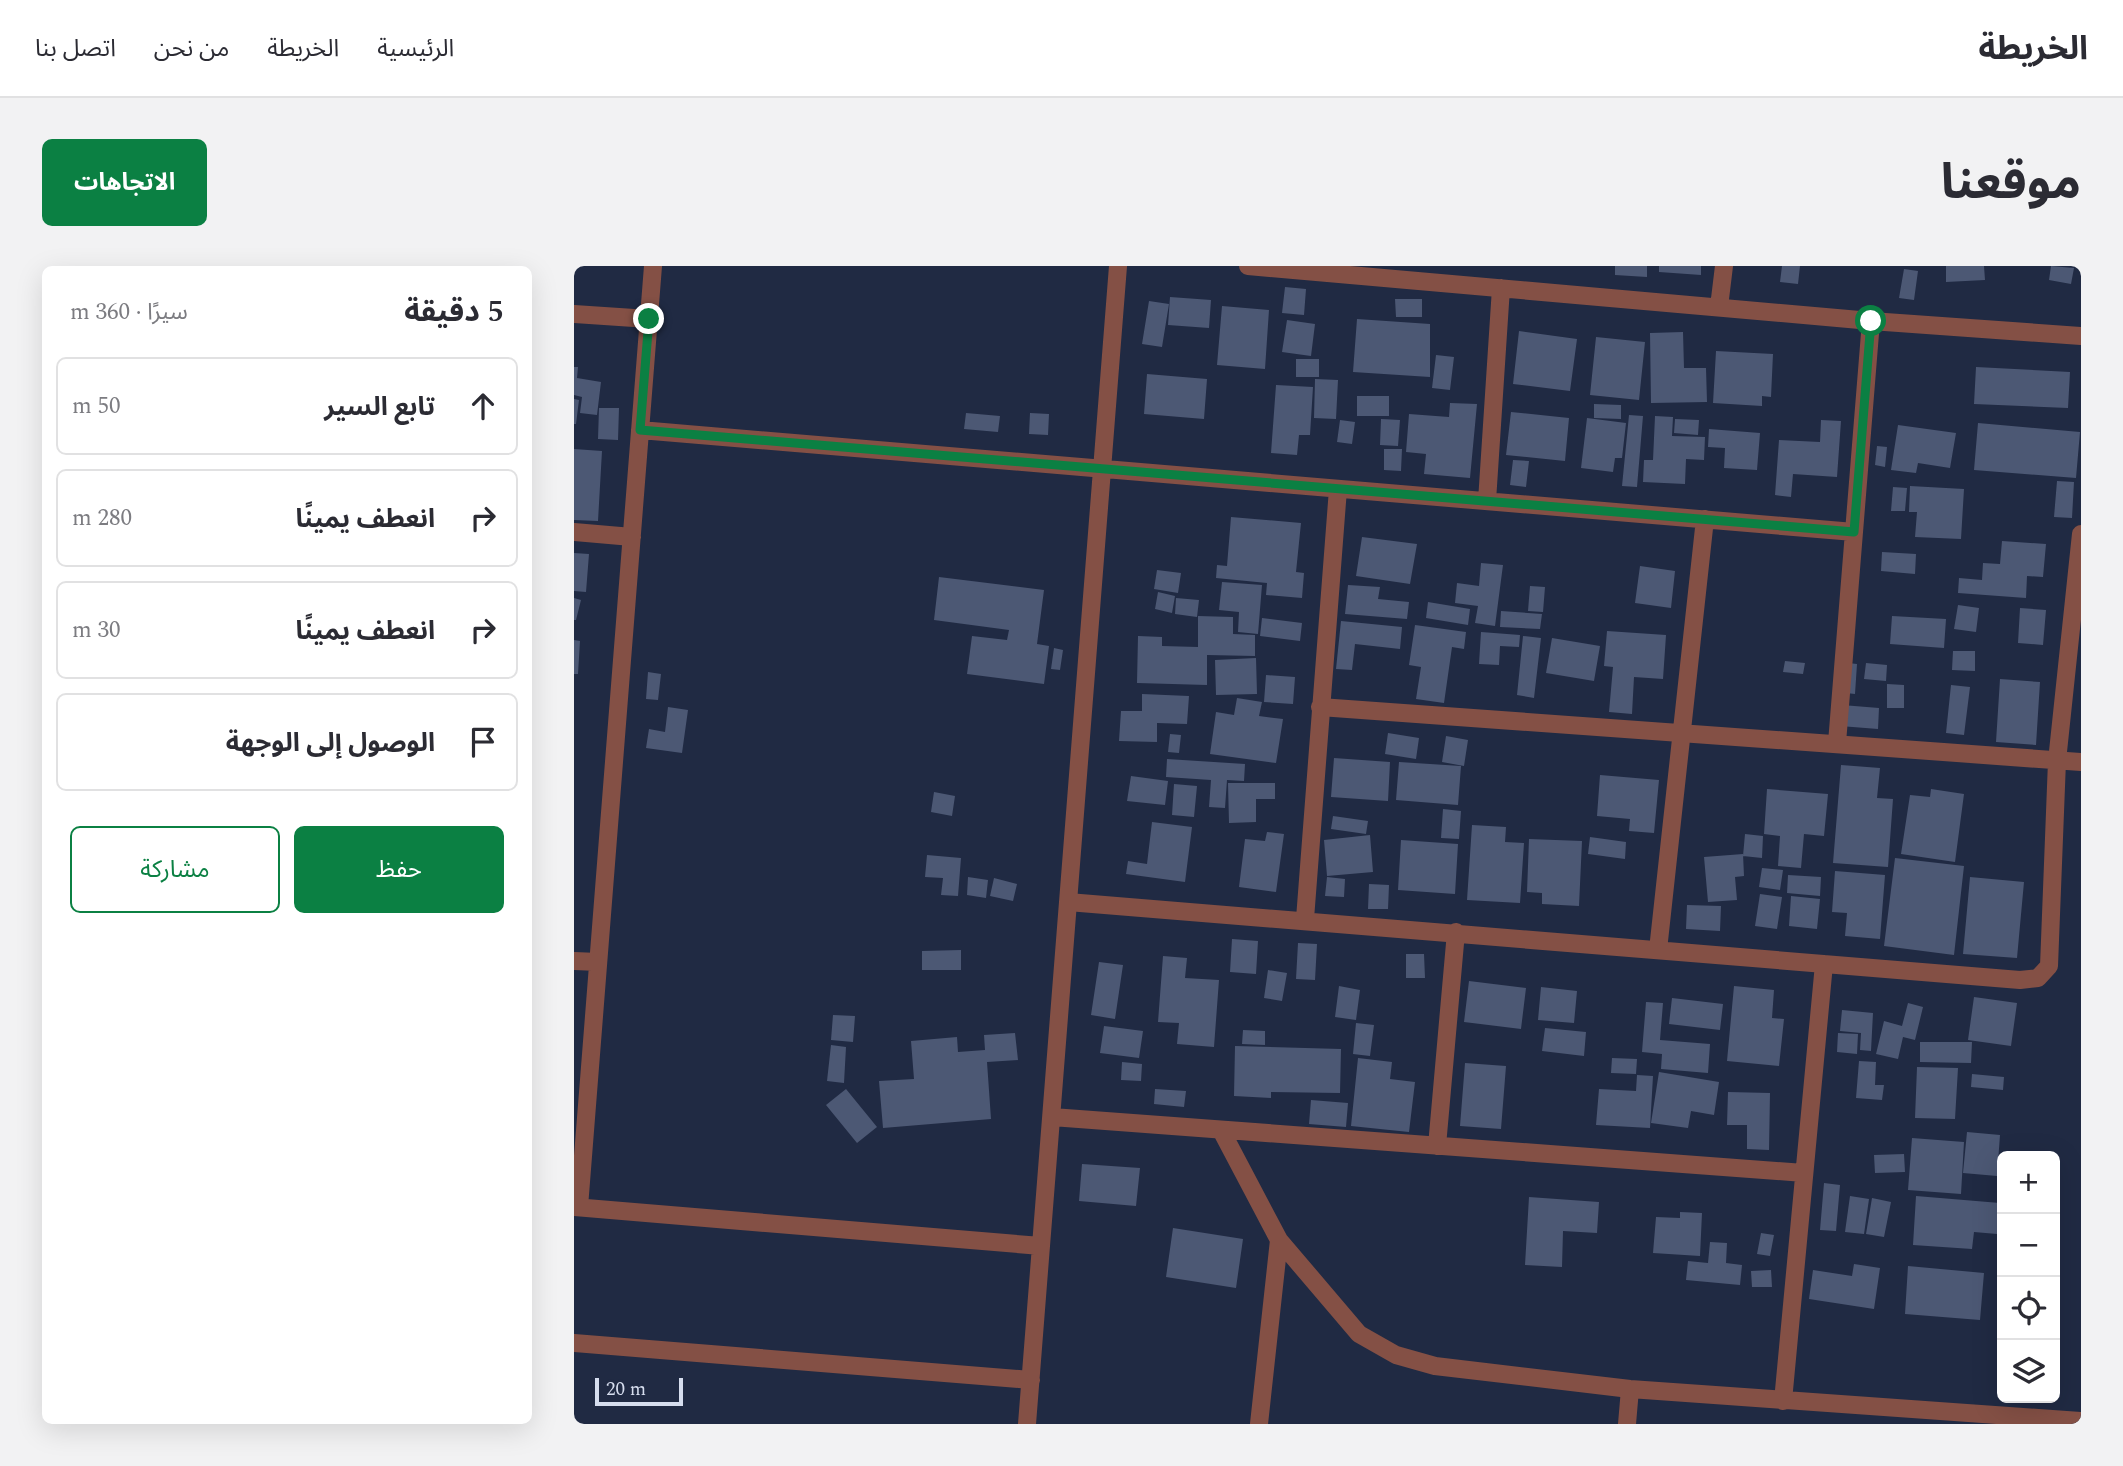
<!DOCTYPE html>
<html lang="ar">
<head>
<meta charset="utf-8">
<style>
  :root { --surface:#fff; --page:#f2f2f3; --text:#2b2b33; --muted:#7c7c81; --line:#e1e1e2; --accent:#0b8043 }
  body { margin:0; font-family:Spectral,"Noto Sans Arabic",serif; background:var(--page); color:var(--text); direction:rtl }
  .controls { position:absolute; right:21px; bottom:21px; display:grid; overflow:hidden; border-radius:10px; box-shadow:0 7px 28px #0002 }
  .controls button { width:63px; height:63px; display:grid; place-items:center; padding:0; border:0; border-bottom:2px solid var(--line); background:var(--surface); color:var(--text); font:35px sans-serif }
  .scale { position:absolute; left:21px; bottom:18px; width:88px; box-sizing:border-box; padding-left:7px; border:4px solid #d6ddee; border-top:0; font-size:19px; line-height:24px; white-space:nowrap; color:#d6ddee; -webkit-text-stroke:5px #202a43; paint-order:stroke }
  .stop { position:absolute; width:21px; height:21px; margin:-16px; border:5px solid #0b8043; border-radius:50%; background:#fff }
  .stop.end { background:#0b8043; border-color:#fff; box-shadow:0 2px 7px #0008 }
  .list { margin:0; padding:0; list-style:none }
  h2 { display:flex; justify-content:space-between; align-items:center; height:91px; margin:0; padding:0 28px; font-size:30px }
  h2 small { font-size:23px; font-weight:400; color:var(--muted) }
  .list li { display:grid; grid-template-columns:46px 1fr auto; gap:21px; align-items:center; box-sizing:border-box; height:98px; margin:0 14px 14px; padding:0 14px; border:2px solid var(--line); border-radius:10px }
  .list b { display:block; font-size:26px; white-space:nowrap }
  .list em { font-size:23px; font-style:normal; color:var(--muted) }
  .actions { display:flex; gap:14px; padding:21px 28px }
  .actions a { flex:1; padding:16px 0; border:2px solid var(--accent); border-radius:10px; text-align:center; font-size:24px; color:var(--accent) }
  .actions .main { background:var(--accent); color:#fff }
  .icon { flex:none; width:38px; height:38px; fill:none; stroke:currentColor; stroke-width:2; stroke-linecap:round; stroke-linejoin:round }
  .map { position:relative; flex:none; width:1507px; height:1158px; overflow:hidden; direction:ltr; border-radius:10px }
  header { display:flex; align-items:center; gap:42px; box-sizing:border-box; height:98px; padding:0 35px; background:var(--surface); border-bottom:2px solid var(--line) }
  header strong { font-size:33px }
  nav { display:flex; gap:38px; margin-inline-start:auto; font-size:24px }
  .intro { display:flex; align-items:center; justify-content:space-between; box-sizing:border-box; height:168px; padding:0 42px }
  h1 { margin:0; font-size:49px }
  .button { padding:18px 32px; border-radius:10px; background:var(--accent); color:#fff; font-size:24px; font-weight:700 }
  main { display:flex; gap:42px; padding:0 42px }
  aside { flex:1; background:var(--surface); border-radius:10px; box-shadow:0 7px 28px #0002 }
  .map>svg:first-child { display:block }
</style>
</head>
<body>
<header>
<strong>الخريطة</strong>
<nav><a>الرئيسية</a><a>الخريطة</a><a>من نحن</a><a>اتصل بنا</a></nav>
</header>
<div class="intro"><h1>موقعنا</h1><a class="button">الاتجاهات</a></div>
<main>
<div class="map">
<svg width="1507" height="1158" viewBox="0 0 1507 1158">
  <rect width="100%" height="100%" fill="#202a43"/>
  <path fill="#4c5874" d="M1041 0H1073V11L1041 9Z
    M1085 0H1127V9L1085 6Z
    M1208 0H1226L1224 18 1206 16Z
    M1372 0H1410L1411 14 1372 16Z
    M1477 0 1500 2 1497 18 1475 14Z
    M1330 3 1344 5 1340 34 1325 32Z
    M711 21 732 23 730 49 708 47Z
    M596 31 637 34 635 62 594 59Z
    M821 33H848V51H822Z
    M575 35 595 38 588 81 568 78Z
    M648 40 695 44 691 103 643 99Z
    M783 53 856 58V111L779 106Z
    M713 54 741 58 737 90 708 86Z
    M945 65 1003 73 996 125 939 118Z
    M1109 66 1110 102H1132L1133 136 1077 137 1076 67Z
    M1022 71 1071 76 1065 134 1016 129Z
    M1142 85 1199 88 1197 131 1188 130V140L1139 137Z
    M862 89 880 91 876 124 858 122Z
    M722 93H745V111H722Z
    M0 101H4L3 112 27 116 23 149 6 147 8 131 0 129Z
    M1402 101 1496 106 1494 142 1400 138Z
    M573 108 633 113 630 153 570 148Z
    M741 113 764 114 762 153 740 152Z
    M702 119 739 121 736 169H725L723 189 697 187Z
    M783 130H815V150H783Z
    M0 133 5 134 2 158H0Z
    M876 137 903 138 896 212 850 208 852 188 832 186 835 148 875 151Z
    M1020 138 1047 139V153L1020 152Z
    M25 142H45L44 174 24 173Z
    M937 146 995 152 991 195 932 189Z
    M392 147 426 150 424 166 390 163Z
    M456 147 475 148 474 169 455 168Z
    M1055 149 1069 150 1063 221 1048 220Z
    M1081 150 1099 151 1098 170 1131 171 1130 194 1112 193 1111 218 1069 216 1070 194H1079Z
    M1013 152 1052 157 1048 192H1041L1039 206 1007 202Z
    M807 153 826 154 824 180 806 179Z
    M1101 153 1125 154 1124 169 1100 167Z
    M766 154 781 156 778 178 763 176Z
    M1247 154 1267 155 1263 211 1219 208 1217 231 1201 229 1205 174 1246 176Z
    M1404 157 1506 166 1502 212 1400 204Z
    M1324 159 1382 167 1376 202 1344 197 1342 207 1317 204Z
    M1135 163 1186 167 1183 204 1150 202 1151 182 1134 181Z
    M1303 180 1313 181 1311 201 1301 199Z
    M0 183 28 185 24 255 0 254Z
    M810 183H828L827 205 810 204Z
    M939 194 955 195 952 221 936 219Z
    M1483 215 1500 216 1498 252 1480 251Z
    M1336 220 1390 223 1387 273 1341 271 1343 246H1335Z
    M1319 221 1333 222 1331 245H1317Z
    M657 251 727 257 722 306 730 307 728 332 692 329 693 317 642 312 643 299 653 300Z
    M788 271 843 278 836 318 782 310Z
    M1428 275 1472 278 1469 311 1453 310 1452 332 1384 327 1385 312 1408 314 1409 297 1426 298Z
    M1308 286 1342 288 1341 308 1307 305Z
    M0 287 15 288 12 326 0 325Z
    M907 297 929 299 921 360 901 357 904 340 881 337 883 317 905 320Z
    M1066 300 1101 305 1097 342 1061 337Z
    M583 304 607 307 604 327 580 323Z
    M365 311 470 324 463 378 475 380 470 418 393 408 398 370 433 374 435 364 360 354Z
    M648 316 688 319 684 368 664 366 665 346 645 344Z
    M774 319 806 321 804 333 835 336 833 353 771 348Z
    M956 320 971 321 969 346 954 345Z
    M584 326 601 330 598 347 581 343Z
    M0 332 7 334 2 354H0Z
    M602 332 625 334 623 351 601 348Z
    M854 336 896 343 894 359 852 352Z
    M1384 339 1405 342 1402 366 1380 363Z
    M1446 342 1472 344 1469 379 1444 377Z
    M927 345 968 348 966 363 926 361Z
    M624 350 659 351V368L681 369V390L633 389V419L563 417 564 370 588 371V380L624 381Z
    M1318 350 1372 353 1370 382 1316 378Z
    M688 352 728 357 726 375 686 370Z
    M767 355 828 361 826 383 781 378 778 404 762 403Z
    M841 359 892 366 890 383 878 381 870 437 842 433 847 401 835 399Z
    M1033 365 1092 369 1089 413 1060 411 1058 448 1035 446 1039 401 1030 400Z
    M907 366 946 369 945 381 926 380 925 399 905 398Z
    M949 370 967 372 960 432 943 429Z
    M978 372 1026 380 1020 415 972 407Z
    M0 374 6 375 4 408H0Z
    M480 382 489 384 486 404 477 403Z
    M1379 385H1401V405L1378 404Z
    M682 392 683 428 642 429 641 394Z
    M1211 395 1231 397 1229 408 1209 406Z
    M1265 396 1283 398 1281 428 1263 426Z
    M1292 397 1313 399 1312 415 1290 413Z
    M74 406 87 408 84 434 72 433Z
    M692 409 721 411 719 438 690 436Z
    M1426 413 1466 416 1462 479 1422 476Z
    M1313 418 1330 419V442H1313Z
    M1377 419 1396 421 1390 469 1372 467Z
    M568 428 615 430 613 458 583 457V476L545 475 547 445H568Z
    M663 432 688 436 685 450 709 453 702 497 636 488 642 446 660 449Z
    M1268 439 1305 442 1304 463 1266 460Z
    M94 441 114 444 108 487 72 482 75 463 91 466Z
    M814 467 845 472 842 493 811 488Z
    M596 468 607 469 605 487 594 486Z
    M872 470 894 474 890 500 868 496Z
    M760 492 816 496 814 535 757 531Z
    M593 493 671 498 670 515 653 514 651 542 635 541 637 514 592 511Z
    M825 496 887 500 884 539 822 534Z
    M1267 499 1306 502 1303 532 1319 533 1314 601 1259 597Z
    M1026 509 1085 514 1080 567 1055 565 1056 553 1023 550Z
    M557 510 594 515 591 539 553 535Z
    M654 517H701V533H682V556L655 557Z
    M600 518 623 520 620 551 598 549Z
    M1193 523 1254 528 1250 570 1230 568 1227 602 1204 600 1206 570 1190 568Z
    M1357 523 1390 528 1381 596 1327 588 1336 529 1356 531Z
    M360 526 381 530 378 550 357 546Z
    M869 543 887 545 885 573 867 572Z
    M759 550 794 555 792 568 757 563Z
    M578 556 618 561 611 616 552 608 554 595 573 598Z
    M898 559 932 561 931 576 950 577 946 637 893 634Z
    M693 566 710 568 702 626 665 621 671 573 691 575Z
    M1171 568 1189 570 1188 592 1169 590Z
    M796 569 799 606 753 610 750 574Z
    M1016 571 1052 576 1051 593 1014 588Z
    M955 573 1008 575 1005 640 968 638V627L953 626Z
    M827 574 884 578 881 628 824 624Z
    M1169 588 1170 610 1161 611 1163 634 1134 636 1130 591Z
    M353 589 387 592 384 630 367 629 369 612 351 611Z
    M1321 592 1390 600 1380 689 1310 680Z
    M1188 602 1209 604 1206 624 1185 621Z
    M1261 605 1311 609 1306 673 1271 670 1273 647 1258 646Z
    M1214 609 1247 611 1246 630 1213 627Z
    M394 611 414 614 412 632 393 629Z
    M753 611 771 613 770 631 751 630Z
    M1396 611 1450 616 1443 692 1389 688Z
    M420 612 443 618 439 635 416 630Z
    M795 618 815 619 814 643H794Z
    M1186 628 1208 631 1203 663 1181 660Z
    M1217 630 1246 633 1243 663 1215 660Z
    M1113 639 1147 640 1146 665 1112 663Z
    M658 673 684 675 682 708 656 706Z
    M724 677 743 678 741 714 722 713Z
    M387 684V704H348V685Z
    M832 688H850L851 712H832Z
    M589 690 613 692 611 712 645 714 640 781 603 778 605 757 584 756Z
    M525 696 549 699 541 753 517 749Z
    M694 704 713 707 708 735 690 732Z
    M895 715 952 722 947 763 890 756Z
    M765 720 786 724 782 754 761 751Z
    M1160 720 1200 724 1198 752 1210 753 1205 800 1153 795Z
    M967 721 1003 725 1000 757 964 754Z
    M1400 731 1443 737 1437 780 1394 774Z
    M1098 732 1149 738 1146 764 1095 758Z
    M1072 736 1089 737 1086 774 1136 778 1134 807 1087 803 1088 788 1068 786Z
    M1334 737 1349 741 1341 774 1329 771 1324 793 1302 788 1310 755 1328 760Z
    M1268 744 1299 747 1297 785 1286 784 1287 767 1266 765Z
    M259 749 281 750 279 776 257 774Z
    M782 757 800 759 796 790 779 788Z
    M530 760 569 765 565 792 526 787Z
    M971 762 1012 766 1010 790 968 785Z
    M669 764 691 765V779L668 778Z
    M441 767 444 794 413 796 417 853 309 862 305 815 340 813 337 775 383 771 384 786 411 784 410 769Z
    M1264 767 1284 768 1283 788 1263 786Z
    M1346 776H1398L1397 797 1346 796Z
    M257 779 272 781 270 817 253 815Z
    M661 780 767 783 766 827 697 826V832L660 830Z
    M784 792 818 796 816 813 841 816 835 866 777 860Z
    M1038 792 1063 793 1062 808 1037 807Z
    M1285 795 1302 796 1301 819H1310L1308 834 1282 832Z
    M548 796 568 798 567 815 547 814Z
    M891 797 932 800 927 863 886 860Z
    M1343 801 1384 802 1381 853 1341 852Z
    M1085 806 1145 816 1140 849 1117 845 1114 862 1077 857Z
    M1398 808 1430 811 1429 824 1397 821Z
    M1063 809 1079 810 1076 862 1022 859 1025 823 1062 825Z
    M272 823 303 861 283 877 252 839Z
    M581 823 612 825 610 841 580 838Z
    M1154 826 1196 827 1195 884 1173 883V859H1153Z
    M737 834 774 837 772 861 735 858Z
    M1393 866 1426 869 1423 910 1389 907Z
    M1338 872 1390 876 1387 928 1334 924Z
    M1330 888 1331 906 1301 907 1300 889Z
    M508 898 566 902 562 940 505 935Z
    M1250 917 1266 919 1262 965 1246 964Z
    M1276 930 1295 933 1290 968 1271 966Z
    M1342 930 1426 937 1423 968 1400 966 1398 983 1339 979Z
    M955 931 1025 936 1023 967 989 965 988 1001 951 999Z
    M1298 932 1317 936 1310 971 1292 968Z
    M1106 946 1128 947 1126 990 1079 987 1082 951 1106 952Z
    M599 962 669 973 662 1022 592 1011Z
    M1187 967 1200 969 1196 990 1183 988Z
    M1136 976 1153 977 1152 997 1168 999 1166 1019 1112 1014 1114 995 1134 997Z
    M1280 998 1306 1002 1300 1043 1235 1033 1239 1004 1278 1010Z
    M1334 1000 1410 1007 1406 1054 1331 1048Z
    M1197 1004 1198 1021H1178L1177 1005Z"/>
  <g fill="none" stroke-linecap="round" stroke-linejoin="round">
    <path stroke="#845045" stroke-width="18" d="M674 0 1297 55 1507 70
      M1145 41 1150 0
      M0 48 75 53
      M66 164 1280 266
      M913 235 927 22
      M0 266 58 271
      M746 441 1507 496
      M1263 477 1297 55
      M494 636 1446 714 1464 712 1475 700 1483 495 1507 268
      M731 653 764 223
      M1084 684 1131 253
      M0 695 24 696
      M478 851 1230 907
      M647 864 705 974 785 1068 822 1089 861 1100 1056 1123 1507 1155
      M863 880 882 666
      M0 941 467 980
      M5 941 79 0
      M0 1077 457 1114
      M1209 1135 1250 698
      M453 1158 544 0
      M685 1158 705 974
      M1053 1158 1056 1123"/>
  </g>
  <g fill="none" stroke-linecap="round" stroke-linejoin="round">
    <path stroke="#0b8043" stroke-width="9" d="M75 53 66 164 1280 266 1297 55"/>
  </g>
</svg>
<div class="controls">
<button>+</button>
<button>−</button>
<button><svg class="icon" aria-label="locate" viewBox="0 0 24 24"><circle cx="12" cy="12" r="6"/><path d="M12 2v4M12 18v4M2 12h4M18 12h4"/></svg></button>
<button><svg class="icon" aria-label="layers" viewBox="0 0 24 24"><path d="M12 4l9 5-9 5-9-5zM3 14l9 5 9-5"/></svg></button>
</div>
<div class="scale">20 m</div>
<div class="stop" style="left:1297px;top:55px"></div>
<div class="stop end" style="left:75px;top:53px"></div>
</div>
<aside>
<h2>5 دقيقة<small>سيرًا · 360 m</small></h2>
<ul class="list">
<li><svg class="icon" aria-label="ahead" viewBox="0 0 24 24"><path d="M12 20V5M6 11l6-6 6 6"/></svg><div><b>تابع السير</b></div><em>50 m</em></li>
<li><svg class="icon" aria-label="right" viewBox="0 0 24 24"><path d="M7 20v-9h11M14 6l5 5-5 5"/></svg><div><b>انعطف يمينًا</b></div><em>280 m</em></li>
<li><svg class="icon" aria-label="right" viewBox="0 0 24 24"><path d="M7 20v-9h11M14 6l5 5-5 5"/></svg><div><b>انعطف يمينًا</b></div><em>30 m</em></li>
<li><svg class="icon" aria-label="arrive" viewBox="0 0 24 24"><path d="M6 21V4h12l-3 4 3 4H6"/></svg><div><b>الوصول إلى الوجهة</b></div></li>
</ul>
<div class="actions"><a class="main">حفظ</a><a>مشاركة</a></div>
</aside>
</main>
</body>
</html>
